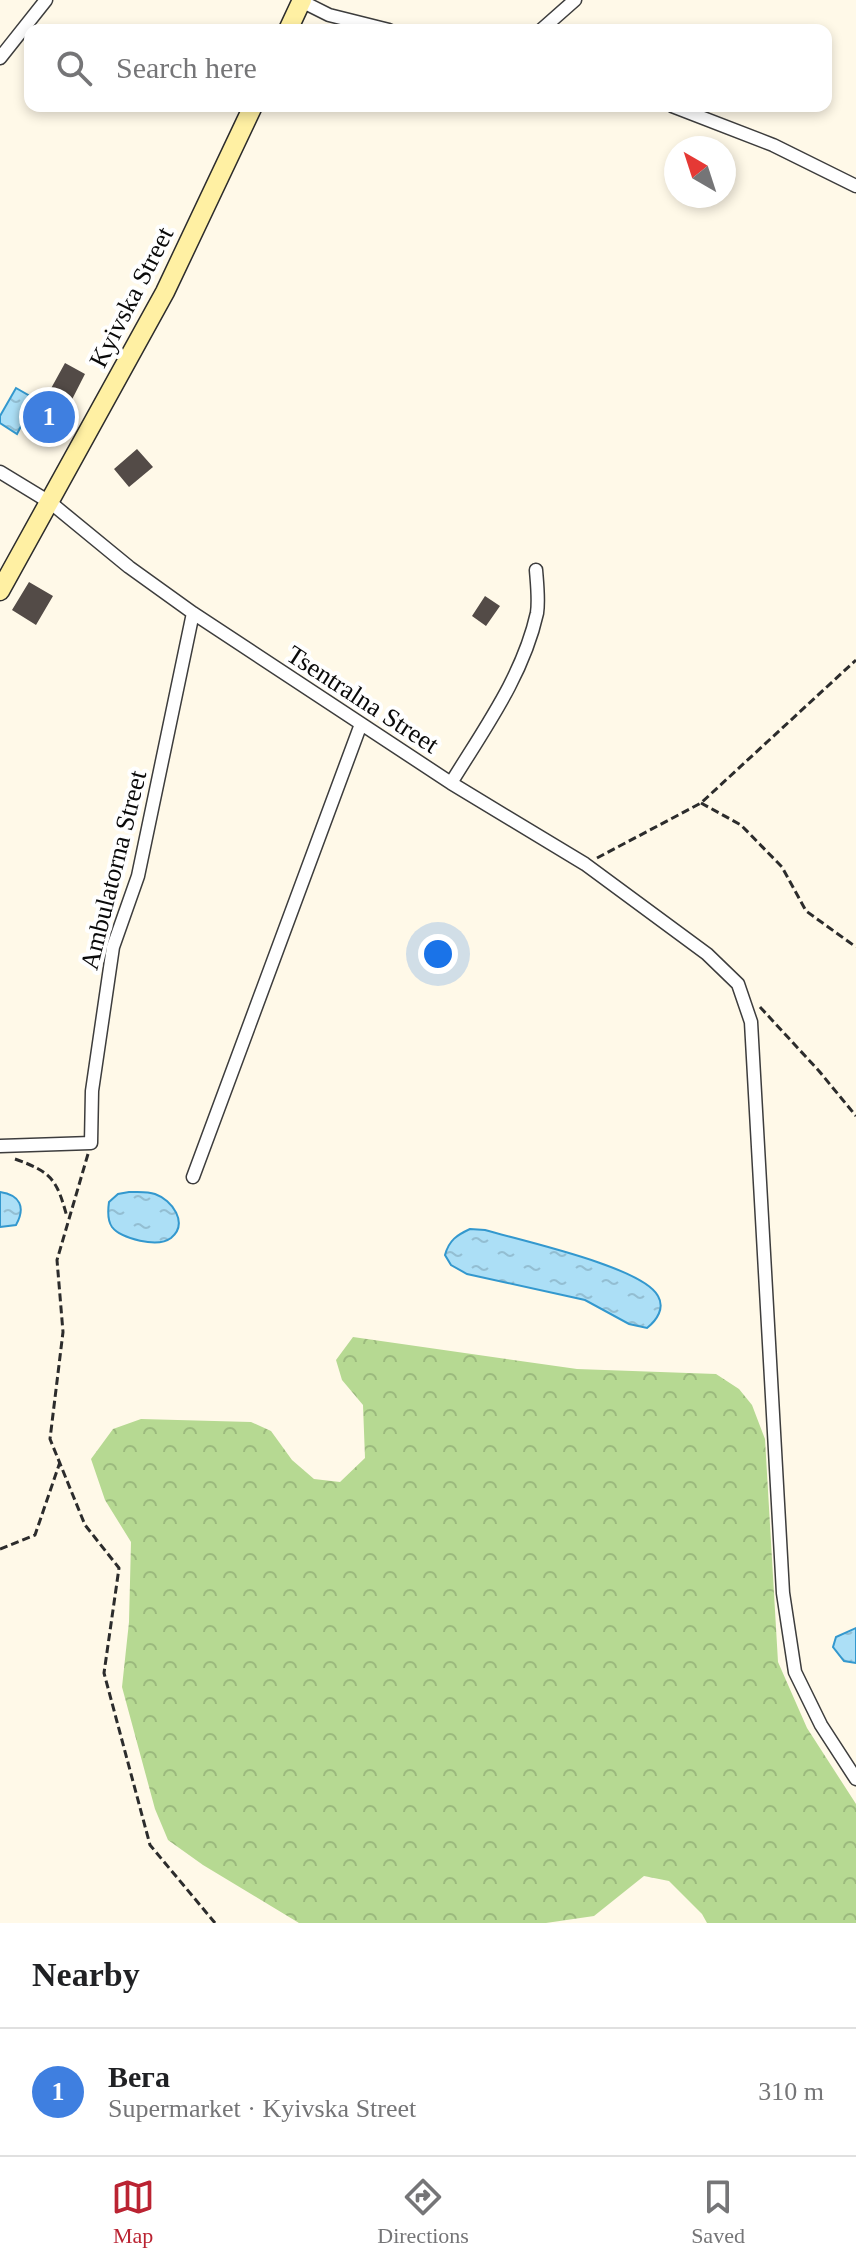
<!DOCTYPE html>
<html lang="en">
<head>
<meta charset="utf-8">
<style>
  :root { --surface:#fff; --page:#f2f2f2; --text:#202124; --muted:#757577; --line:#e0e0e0; --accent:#ba2332 }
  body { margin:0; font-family:"Times New Roman",serif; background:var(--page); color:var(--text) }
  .compass { position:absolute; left:664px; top:136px; width:72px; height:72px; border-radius:50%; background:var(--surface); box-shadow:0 4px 12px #0003; rotate:321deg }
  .you { position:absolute; left:438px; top:954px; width:28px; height:28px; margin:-20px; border:6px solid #fff; border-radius:50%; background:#1a73e8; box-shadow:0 0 0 12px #1a73e833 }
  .badge { display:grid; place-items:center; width:52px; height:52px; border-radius:50%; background:var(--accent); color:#fff; font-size:26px; font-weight:700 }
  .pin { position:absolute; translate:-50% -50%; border:4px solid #fff; box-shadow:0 2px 8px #0006 }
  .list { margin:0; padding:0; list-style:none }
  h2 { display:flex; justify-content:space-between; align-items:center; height:104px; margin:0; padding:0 32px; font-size:34px }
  h2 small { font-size:26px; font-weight:400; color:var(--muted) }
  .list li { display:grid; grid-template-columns:52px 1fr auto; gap:24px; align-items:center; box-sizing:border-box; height:128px; padding:0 32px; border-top:2px solid var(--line) }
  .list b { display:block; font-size:30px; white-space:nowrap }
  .list p { margin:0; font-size:26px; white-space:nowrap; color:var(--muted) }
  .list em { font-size:26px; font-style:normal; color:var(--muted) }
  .icon { flex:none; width:44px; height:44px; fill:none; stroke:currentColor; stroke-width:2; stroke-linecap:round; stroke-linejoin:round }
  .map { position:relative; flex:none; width:856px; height:1923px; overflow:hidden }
  .search { position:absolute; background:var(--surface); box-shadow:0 4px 12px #0003; left:24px; right:24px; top:24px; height:88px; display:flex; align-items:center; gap:20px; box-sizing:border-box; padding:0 28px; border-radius:16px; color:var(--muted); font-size:30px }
  .sheet { height:232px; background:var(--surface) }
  nav { display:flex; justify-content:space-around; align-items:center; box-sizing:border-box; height:112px; border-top:2px solid var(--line); background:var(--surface); font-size:22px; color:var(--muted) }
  nav a { display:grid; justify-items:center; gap:4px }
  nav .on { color:var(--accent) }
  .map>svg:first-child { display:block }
</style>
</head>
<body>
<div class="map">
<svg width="856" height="1923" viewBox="0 0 856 1923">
  <defs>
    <pattern id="forest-crowns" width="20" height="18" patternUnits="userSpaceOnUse" patternTransform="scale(2)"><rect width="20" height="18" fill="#b6d992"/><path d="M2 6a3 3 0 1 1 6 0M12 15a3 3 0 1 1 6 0" fill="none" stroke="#9bb97d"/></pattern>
    <pattern id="water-ripples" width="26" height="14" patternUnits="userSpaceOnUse" patternTransform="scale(2)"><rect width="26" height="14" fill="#acdff6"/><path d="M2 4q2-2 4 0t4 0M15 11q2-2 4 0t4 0" fill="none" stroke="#93bed2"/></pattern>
  </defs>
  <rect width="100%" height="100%" fill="#fff9e8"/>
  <path fill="url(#forest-crowns)" d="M353 1337 577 1369 716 1374 739 1389 752 1405 765 1439 778 1662 807 1728 856 1804V1923H707L702 1914 669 1881 644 1876 594 1916 546 1923H299L203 1865 168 1840 155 1809 122 1687 129 1622 131 1542 105 1500 91 1459 113 1429 141 1419 251 1422 271 1431 292 1460 314 1479 340 1482 365 1458 363 1405 342 1380 336 1360Z"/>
  <path fill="url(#water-ripples)" stroke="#3398ce" stroke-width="2" d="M16 388 35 399 17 434 0 423V416Z
    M0 1192C20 1195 26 1207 16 1225L0 1227Z
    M129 1192C138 1192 147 1191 155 1194 172 1200 189 1223 171 1238 158 1248 121 1239 112 1227 107 1220 108 1209 109 1202L118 1194Z
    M470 1229 485 1230C519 1240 643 1267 658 1296 665 1308 657 1320 647 1328L629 1324 585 1300 467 1274 451 1265 445 1255C449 1240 457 1235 470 1229Z
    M856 1628V1663L844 1661 833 1647 836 1637Z"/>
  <path fill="#534b47" d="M65 363 85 374 59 425 55 423 45 442 27 432Z
    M137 449 153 467 129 487 114 469Z
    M29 582 53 596 36 625 12 610Z
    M485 596 500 606 486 626 472 616Z"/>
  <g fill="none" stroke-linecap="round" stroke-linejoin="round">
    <g stroke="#3d3d3d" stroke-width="15">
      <path id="street" d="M299 0 329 15 389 30
        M541 30 575 0
        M0 58 46 0
        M672 106 773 145 856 186
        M0 472 51 503 129 567 193 613 451 783 585 864 707 954 738 984 751 1022 783 1593 795 1672 821 1725 856 1779
        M451 783C484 729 523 676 537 613 539 600 537 583 536 570
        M0 1146 91 1143 92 1091 113 947 138 876 193 613
        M193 1177 361 724"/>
    </g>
    <g stroke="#2c2c2c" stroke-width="21">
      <path id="secondary" d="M288 30 302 0
        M0 591 165 292 253 106"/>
    </g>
    <path stroke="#2c2c2c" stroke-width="3" stroke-dasharray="8 4" stroke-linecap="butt" d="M701 803 741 825 782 867 806 911 856 947
      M597 858 701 803 856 660
      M760 1007 819 1071 856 1116
      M88 1154 57 1260 63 1332 50 1439 85 1525 119 1568 104 1673 150 1845 215 1923
      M15 1159C52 1172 57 1180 67 1217
      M0 1549 35 1535 60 1462"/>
    <use href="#street" stroke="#fff" stroke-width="12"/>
    <use href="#secondary" stroke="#fff0a3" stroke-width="18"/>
  </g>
  <g text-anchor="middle" stroke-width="8" stroke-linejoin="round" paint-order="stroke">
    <g font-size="26" fill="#0a0a0a" stroke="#fff">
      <text transform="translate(131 297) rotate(-63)" y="9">Kyivska Street</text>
      <text transform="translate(363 699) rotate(33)" y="9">Tsentralna Street</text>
      <text transform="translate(113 870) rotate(-76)" y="9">Ambulatorna Street</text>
    </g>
  </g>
</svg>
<svg class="compass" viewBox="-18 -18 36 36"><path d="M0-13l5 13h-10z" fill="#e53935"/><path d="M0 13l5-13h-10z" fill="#757577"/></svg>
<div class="you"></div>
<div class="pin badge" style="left:49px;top:417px;background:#3f7fe0">1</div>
<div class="search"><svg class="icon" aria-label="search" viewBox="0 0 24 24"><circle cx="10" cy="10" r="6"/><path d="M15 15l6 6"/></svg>Search here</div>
</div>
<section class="sheet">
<h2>Nearby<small></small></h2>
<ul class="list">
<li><span class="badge" style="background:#3f7fe0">1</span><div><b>Вега</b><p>Supermarket · Kyivska Street</p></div><em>310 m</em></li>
</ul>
</section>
<nav>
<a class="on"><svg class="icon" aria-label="map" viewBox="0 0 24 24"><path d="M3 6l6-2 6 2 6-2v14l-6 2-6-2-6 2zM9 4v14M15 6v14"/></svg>Map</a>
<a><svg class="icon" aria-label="directions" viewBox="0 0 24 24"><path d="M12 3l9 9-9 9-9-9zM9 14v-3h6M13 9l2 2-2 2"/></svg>Directions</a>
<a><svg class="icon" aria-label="saved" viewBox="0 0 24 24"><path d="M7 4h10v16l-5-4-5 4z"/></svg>Saved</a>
</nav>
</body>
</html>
